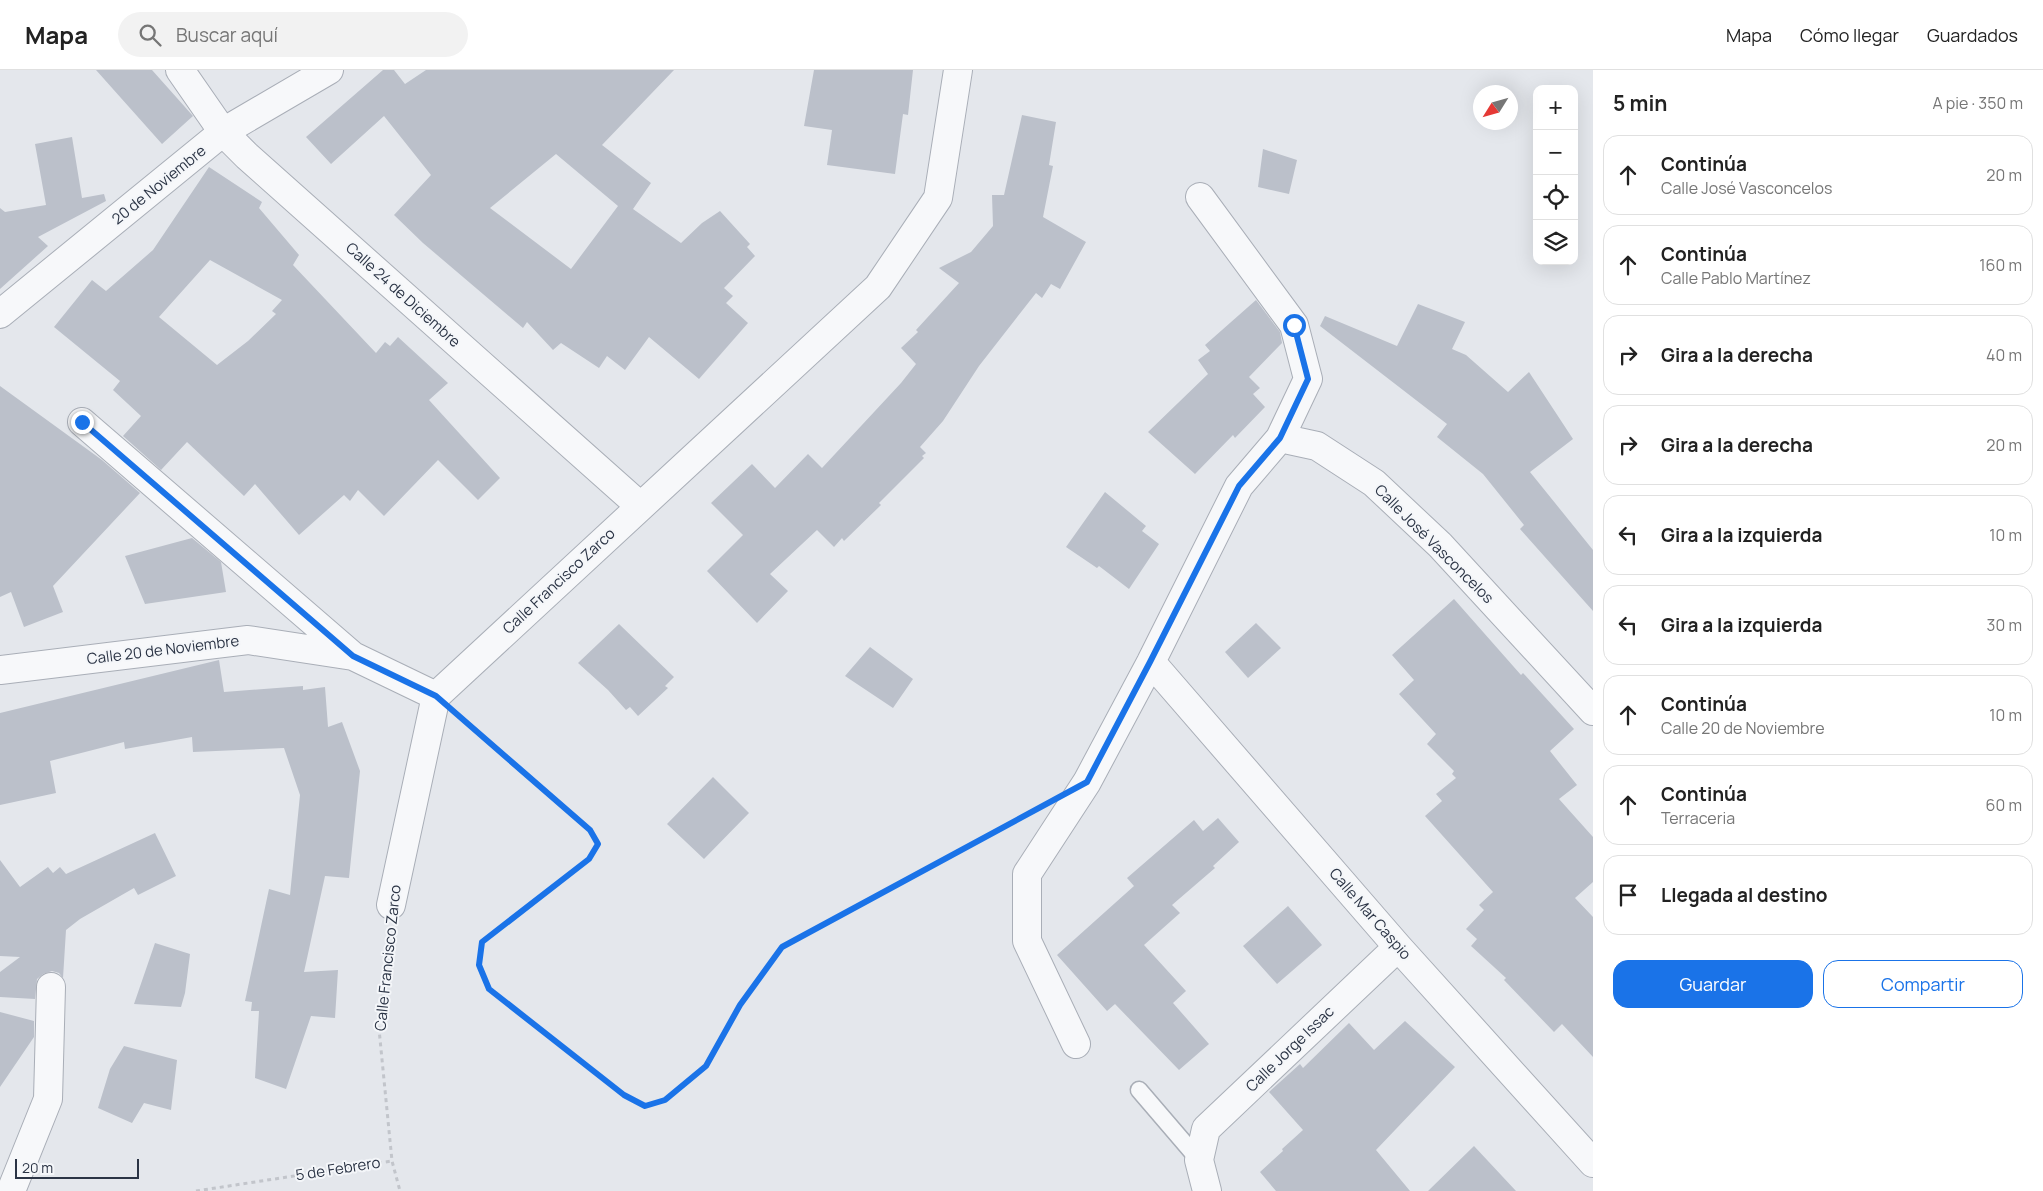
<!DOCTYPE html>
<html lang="es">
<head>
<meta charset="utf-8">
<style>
  :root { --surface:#fff; --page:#f2f2f2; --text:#222; --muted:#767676; --line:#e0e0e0; --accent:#1a73e8 }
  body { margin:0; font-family:Manrope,sans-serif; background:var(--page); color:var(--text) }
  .controls { position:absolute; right:15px; top:15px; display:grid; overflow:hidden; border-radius:10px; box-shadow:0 5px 20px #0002 }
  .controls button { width:45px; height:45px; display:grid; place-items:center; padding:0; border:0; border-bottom:1px solid var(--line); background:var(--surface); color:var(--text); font:25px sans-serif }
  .compass { position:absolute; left:1473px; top:15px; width:45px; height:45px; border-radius:50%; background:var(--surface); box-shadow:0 5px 20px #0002; rotate:233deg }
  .scale { position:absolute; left:15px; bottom:12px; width:124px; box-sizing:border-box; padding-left:5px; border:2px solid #2b3445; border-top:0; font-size:14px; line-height:18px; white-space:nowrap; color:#2b3445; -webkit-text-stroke:4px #f4f6f9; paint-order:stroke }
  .stop { position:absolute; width:15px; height:15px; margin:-11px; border:4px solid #1a73e8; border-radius:50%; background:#fff }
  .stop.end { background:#1a73e8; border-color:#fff; box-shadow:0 1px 5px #0008 }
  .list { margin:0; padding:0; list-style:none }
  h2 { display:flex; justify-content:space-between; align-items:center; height:65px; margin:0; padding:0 20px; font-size:21px }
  h2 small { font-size:16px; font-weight:400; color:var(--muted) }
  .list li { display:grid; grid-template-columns:32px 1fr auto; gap:15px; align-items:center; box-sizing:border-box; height:80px; margin:0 10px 10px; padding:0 10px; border:1px solid var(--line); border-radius:15px }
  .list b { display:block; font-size:19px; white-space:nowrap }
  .list p { margin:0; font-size:16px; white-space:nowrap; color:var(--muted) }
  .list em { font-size:16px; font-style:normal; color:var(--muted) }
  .actions { display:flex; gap:10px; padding:15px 20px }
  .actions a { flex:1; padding:11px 0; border:1px solid var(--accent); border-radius:15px; text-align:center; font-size:18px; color:var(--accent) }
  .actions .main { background:var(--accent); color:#fff }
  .icon { flex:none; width:28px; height:28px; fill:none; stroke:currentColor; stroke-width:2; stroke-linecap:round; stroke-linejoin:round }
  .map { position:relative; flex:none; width:1593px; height:1121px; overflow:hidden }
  header { display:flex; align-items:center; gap:30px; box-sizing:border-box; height:70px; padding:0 25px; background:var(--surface); border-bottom:1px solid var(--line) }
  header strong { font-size:24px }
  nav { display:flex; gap:28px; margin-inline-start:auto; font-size:18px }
  .search { width:350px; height:45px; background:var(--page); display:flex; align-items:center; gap:12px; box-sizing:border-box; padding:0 18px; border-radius:28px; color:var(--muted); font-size:19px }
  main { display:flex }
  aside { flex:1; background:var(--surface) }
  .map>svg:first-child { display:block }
</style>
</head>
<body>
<header>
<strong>Mapa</strong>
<div class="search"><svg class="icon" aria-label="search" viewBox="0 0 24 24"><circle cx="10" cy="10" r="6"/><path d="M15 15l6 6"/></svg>Buscar aquí</div>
<nav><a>Mapa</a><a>Cómo llegar</a><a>Guardados</a></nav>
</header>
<main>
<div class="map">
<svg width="1593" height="1121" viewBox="0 0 1593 1121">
  <rect width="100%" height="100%" fill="#e4e7ec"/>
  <path fill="#bbc0ca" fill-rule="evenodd" d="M96 0H152L193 46 162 74Z
    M383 0H394L405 14 426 0H674L602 75 651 113 633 139 681 173 702 153 720 141 750 174 747 177 755 186 724 218 733 226 726 233 748 253 699 309 649 267 625 300 607 286 599 298 561 273 553 280 527 252 523 258 423 173 394 145 431 105 384 46 331 94 306 67ZM556 84 618 136 571 199 490 138Z
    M814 0H913L908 45 903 44 895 104 827 95 832 60 804 56Z
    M1022 45 1056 52 1049 95 1053 96 1043 147 1086 172 1060 219 1051 214 1042 228 1036 223 979 296 943 351 920 377 926 383 922 386 924 388 879 433 881 435 844 471 842 468 834 477 817 460 770 504 788 521 757 553 707 501 743 465 711 433 752 394 775 418 808 384 822 398 901 313 916 294 901 278 918 262 916 260 959 213 939 198 971 182 993 156 992 125H1004Z
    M72 67 82 128 104 124 106 131 38 167 48 176 0 219V138L5 142 46 135 35 74Z
    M1263 79 1297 90 1289 124 1258 117Z
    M209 97 262 132 259 138 299 185 293 195 376 283 385 272 390 276 398 267 448 313 429 330 500 408 478 430 438 390 384 446 358 420 350 431 344 425 299 465 255 414 244 426 187 372 161 400 123 366 141 346 113 320 120 311 54 257 92 210 106 221 153 180ZM210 190 282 230 272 241 276 244 248 271 217 295 159 247Z
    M1256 230 1280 262 1282 273 1249 307 1260 318 1253 324 1265 337 1235 368 1233 365 1195 404 1148 362 1208 304 1198 290 1210 281 1205 275Z
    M1418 234 1465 252 1452 279 1466 285 1508 322 1529 302 1573 369 1530 402 1593 480V541L1520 459 1524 455 1483 404 1437 367 1447 354 1320 256 1325 246 1397 276Z
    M0 316 102 390 140 423 53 516 63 542 24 557 11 522 0 527Z
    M1105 422 1146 456 1142 461 1159 474 1129 519 1099 496 1097 498 1066 477Z
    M192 468 221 492 226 522 145 534 125 486Z
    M1454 529 1521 605 1523 603 1574 659 1550 681 1577 715 1559 729 1593 767V812L1575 828 1593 847V987L1562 954 1554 962 1504 910 1506 908 1471 876 1477 869 1466 859 1484 840 1479 835 1493 822 1425 746 1442 731 1436 724 1456 708 1452 704 1454 701 1427 674 1436 664 1399 624 1414 610 1392 585Z
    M1256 553 1281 578 1248 608 1225 582Z
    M619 554 674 607 665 616 668 618 638 646 630 637 626 640 608 620 578 593Z
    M870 577 913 609 893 638 845 606Z
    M219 590 224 622 303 616V620L325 617 328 657 342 652 360 701 349 808 325 806 304 902 338 900 335 948 311 946 286 1019 255 1008 259 941H251L252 932 245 931 269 819 290 825 300 725 284 678 193 682 192 667 125 679 124 672 50 691 56 723 0 735V643Z
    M713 707 749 743 704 789 667 754Z
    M1218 748 1239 772 1213 796 1215 798 1172 835 1180 843 1144 875 1186 921 1173 933 1209 974 1179 1000 1115 934 1107 941 1057 885 1134 816 1127 808 1194 750 1203 761Z
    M155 763 176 806 138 825 134 818 80 849 66 860 63 908 59 903 52 901 43 904 37 909 35 929 0 927V902L20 887 0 886V790L20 817 48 797 53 803 60 797 66 804Z
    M1288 836 1322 875 1277 914 1243 876Z
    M155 873 190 884 185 923 181 937 134 934Z
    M0 942 34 951V967L0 1017Z
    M1405 951 1455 997 1376 1080 1410 1121H1276L1260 1102 1283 1081 1282 1079 1303 1060 1269 1022 1300 994 1303 998 1349 953 1374 980Z
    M124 976 177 990 171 1040 144 1033 132 1053 98 1038 110 999Z
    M1474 1076 1516 1121H1428Z"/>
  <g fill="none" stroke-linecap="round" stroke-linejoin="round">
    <g stroke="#a9aeb7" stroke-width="19">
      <path id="service" d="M1139 1020 1199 1090"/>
    </g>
    <g stroke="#a9aeb7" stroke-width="30">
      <path id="minor" d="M180 0 223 62 247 86 640 436
        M0 244 223 62 329 0
        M82 352 353 586
        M1280 368 1317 376 1374 413 1440 475 1593 641
        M1151 592 1398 877 1593 1093
        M0 600 248 570 353 586 436 626
        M391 835 436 626 878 217 938 128 958 0
        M1076 974 1027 871V804L1087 712 1151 592 1239 416 1280 368 1308 309 1294 255 1200 127
        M11 1121 48 1029 51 917
        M1207 1121 1199 1090 1206 1059 1398 877"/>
    </g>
    <path stroke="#c2c5cb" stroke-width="3" stroke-dasharray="4 4" stroke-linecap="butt" d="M467 653 590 760 598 775 589 789 482 872 479 895 489 919 624 1025 645 1036 665 1030 706 996 740 935 782 877 1019 749
      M388 869 379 959 392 1091 400 1121
      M196 1121 392 1091"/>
    <use href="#service" stroke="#f7f8fa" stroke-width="16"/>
    <use href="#minor" stroke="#f7f8fa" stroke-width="28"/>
  </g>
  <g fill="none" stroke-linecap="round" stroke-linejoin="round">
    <path stroke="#1a73e8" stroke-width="6" d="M82 352 353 586 436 626 590 760 598 774 589 789 482 872 479 895 489 919 624 1025 645 1036 665 1030 706 996 740 935 782 877 1087 712 1150 592 1239 416 1280 368 1308 309 1294 255"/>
  </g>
  <g text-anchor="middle" stroke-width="4" stroke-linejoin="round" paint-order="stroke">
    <g font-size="15" fill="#2b3445" stroke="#f4f6f9">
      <text transform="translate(159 115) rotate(-39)" y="5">20 de Noviembre</text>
      <text transform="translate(403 225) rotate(42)" y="5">Calle 24 de Diciembre</text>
      <text transform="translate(1434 474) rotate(45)" y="5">Calle José Vasconcelos</text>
      <text transform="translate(559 511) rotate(-43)" y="5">Calle Francisco Zarco</text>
      <text transform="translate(163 580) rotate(-7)" y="5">Calle 20 de Noviembre</text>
      <text transform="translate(1370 844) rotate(49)" y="5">Calle Mar Caspio</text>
      <text transform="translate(388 888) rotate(-84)" y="5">Calle Francisco Zarco</text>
      <text transform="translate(1290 979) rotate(-44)" y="5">Calle Jorge Issac</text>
      <text transform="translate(338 1099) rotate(-9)" y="5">5 de Febrero</text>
    </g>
  </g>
</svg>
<div class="controls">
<button>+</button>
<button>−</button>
<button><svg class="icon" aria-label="locate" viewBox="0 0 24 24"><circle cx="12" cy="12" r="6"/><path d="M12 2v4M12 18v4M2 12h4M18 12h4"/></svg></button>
<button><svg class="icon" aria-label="layers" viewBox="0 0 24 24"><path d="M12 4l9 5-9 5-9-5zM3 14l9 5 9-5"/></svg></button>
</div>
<svg class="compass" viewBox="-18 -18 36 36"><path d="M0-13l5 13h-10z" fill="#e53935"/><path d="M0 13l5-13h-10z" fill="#767676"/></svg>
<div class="scale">20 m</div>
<div class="stop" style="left:1294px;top:255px"></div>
<div class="stop end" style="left:82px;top:352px"></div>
</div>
<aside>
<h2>5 min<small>A pie · 350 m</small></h2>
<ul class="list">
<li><svg class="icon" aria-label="ahead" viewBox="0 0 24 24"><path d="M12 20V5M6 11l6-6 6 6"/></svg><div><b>Continúa</b><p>Calle José Vasconcelos</p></div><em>20 m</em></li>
<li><svg class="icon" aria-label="ahead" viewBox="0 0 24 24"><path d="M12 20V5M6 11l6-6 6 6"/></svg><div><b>Continúa</b><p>Calle Pablo Martínez</p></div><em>160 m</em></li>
<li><svg class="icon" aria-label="right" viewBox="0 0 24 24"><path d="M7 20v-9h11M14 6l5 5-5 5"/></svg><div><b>Gira a la derecha</b></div><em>40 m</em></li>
<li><svg class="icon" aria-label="right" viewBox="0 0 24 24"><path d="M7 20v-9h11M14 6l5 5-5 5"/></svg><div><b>Gira a la derecha</b></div><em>20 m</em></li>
<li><svg class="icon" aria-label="left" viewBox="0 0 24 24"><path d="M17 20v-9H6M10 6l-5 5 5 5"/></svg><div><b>Gira a la izquierda</b></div><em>10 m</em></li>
<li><svg class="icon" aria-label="left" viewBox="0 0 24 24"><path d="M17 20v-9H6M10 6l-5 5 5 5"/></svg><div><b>Gira a la izquierda</b></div><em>30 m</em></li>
<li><svg class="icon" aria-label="ahead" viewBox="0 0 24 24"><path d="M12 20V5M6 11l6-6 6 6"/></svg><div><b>Continúa</b><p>Calle 20 de Noviembre</p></div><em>10 m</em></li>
<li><svg class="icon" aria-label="ahead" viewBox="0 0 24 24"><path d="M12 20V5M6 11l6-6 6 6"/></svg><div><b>Continúa</b><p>Terraceria</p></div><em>60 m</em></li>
<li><svg class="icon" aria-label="arrive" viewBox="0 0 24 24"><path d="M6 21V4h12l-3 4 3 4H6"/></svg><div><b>Llegada al destino</b></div></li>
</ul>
<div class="actions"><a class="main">Guardar</a><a>Compartir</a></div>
</aside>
</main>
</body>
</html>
